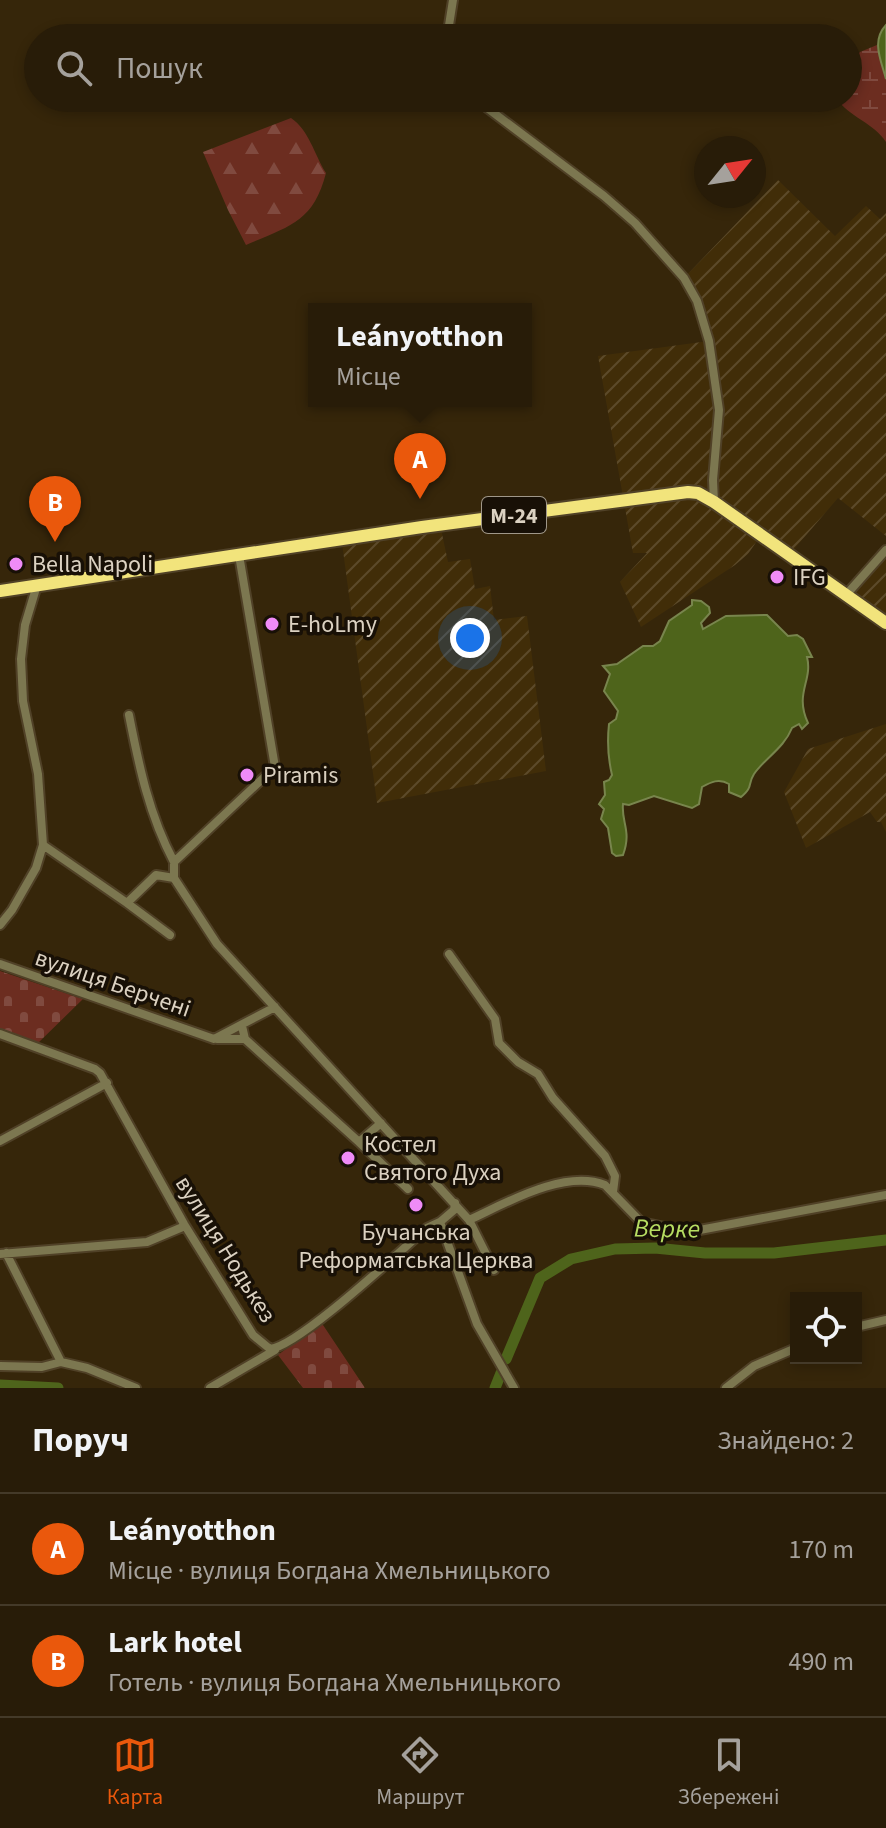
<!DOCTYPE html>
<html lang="uk">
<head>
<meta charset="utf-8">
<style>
  :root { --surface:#281c08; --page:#302512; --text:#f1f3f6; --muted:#a5a19c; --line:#443a29; --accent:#ea580c }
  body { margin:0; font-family:"Source Sans 3",sans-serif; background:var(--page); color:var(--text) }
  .controls { position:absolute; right:24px; bottom:24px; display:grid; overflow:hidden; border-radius:0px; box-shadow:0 4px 12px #0003 }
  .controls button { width:72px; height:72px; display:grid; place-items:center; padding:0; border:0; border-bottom:2px solid var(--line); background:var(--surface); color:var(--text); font:40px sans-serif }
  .compass { position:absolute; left:694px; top:136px; width:72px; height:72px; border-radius:50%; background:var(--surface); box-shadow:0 4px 12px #0003; rotate:60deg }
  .you { position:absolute; left:470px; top:638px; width:28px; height:28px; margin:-20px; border:6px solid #fff; border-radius:50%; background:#1a73e8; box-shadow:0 0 0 12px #1a73e833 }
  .badge { display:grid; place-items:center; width:52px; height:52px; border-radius:50%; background:var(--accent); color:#fff; font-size:26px; font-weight:700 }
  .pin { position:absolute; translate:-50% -66px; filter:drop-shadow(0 2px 4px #0008) }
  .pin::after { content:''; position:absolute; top:42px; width:28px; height:24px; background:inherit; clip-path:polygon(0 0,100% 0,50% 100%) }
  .popup { position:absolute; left:308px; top:303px; width:224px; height:104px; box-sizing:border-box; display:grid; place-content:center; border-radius:0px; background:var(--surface); filter:drop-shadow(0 2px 6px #0005); font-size:26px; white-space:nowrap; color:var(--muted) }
  .popup b { font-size:30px; color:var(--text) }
  .popup::after { content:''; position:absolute; left:50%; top:100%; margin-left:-16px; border:16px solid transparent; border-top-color:var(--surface) }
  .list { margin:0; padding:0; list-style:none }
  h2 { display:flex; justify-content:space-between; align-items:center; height:104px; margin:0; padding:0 32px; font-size:34px }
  h2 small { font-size:26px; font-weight:400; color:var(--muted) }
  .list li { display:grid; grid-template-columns:52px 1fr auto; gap:24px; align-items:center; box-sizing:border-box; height:112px; padding:0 32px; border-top:2px solid var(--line) }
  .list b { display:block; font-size:30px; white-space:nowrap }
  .list p { margin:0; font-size:26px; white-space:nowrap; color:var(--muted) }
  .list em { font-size:26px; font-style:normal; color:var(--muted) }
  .icon { flex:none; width:44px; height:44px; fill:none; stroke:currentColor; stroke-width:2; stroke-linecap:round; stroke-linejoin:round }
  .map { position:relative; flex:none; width:886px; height:1388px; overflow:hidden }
  .search { position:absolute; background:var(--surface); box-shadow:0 4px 12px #0003; left:24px; right:24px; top:24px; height:88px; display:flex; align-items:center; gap:20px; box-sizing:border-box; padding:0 28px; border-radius:44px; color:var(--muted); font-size:30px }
  .sheet { height:328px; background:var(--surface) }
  nav { display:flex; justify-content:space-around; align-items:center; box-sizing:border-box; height:112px; border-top:2px solid var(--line); background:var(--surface); font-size:22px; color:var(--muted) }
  nav a { display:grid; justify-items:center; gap:4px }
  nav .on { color:var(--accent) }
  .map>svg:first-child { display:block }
</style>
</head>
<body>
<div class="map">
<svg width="886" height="1388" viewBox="0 0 886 1388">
  <defs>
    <pattern id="industrial-furrows" width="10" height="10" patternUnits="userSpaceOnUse" patternTransform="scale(2)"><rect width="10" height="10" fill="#412d08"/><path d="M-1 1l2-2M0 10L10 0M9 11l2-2" fill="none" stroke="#5c4a2a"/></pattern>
    <pattern id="forest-firs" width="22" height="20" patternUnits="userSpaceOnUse" patternTransform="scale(2)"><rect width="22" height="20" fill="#6c2d20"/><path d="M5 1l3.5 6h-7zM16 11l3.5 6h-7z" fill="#804a3f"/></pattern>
    <pattern id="wetland-marsh" width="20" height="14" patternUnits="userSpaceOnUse" patternTransform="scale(2)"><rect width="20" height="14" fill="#6c2d20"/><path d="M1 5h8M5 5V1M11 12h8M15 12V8" fill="none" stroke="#804a3f"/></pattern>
    <pattern id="cemetery-stones" width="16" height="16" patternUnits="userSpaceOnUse" patternTransform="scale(2)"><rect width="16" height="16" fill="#6c2d20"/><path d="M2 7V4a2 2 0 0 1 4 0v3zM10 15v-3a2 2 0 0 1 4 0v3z" fill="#804a3f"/></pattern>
  </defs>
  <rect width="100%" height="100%" fill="#36260a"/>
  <path fill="url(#industrial-furrows)" d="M778 180 835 236 866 206 880 219 886 213V536L838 498 789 555 761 535 748 554 735 565 641 627 620 582 647 553H633L598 356 709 341 684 278Z
    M441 529 448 562 470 559 475 589 490 586 494 620 527 616 546 771 377 803 342 543Z
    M886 550V614L882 620 846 595Z
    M886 724V832L881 822H877L870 812 806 848 784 792 808 749Z"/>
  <path fill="url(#forest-firs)" d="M291 118C309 130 314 154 326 173 313 223 289 226 246 245L228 210 203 152Z"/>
  <path fill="url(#wetland-marsh)" d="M877 45 886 78V142C874 123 849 117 836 98H848V65L860 52Z"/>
  <path fill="url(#cemetery-stones)" d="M0 971 83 999 36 1045 0 1032Z
    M321 1322 365 1388H303L278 1355Z"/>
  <path fill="#4e641b" stroke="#78854d" stroke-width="2" d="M886 25V79C881 60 871 41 886 25Z
    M692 600 701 601 709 607 710 613 701 623 703 629 726 616 767 615 788 636 797 635 803 639 812 657H807C813 681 794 693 808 723L802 729 799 724 792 728C784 748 765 758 754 774 747 785 754 786 741 797L729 792V784C719 778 711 782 702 787L699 804 692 808 654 796 629 805 623 804C621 822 632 831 623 855L616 856 612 853 608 828 601 819 604 809 599 804 605 795 604 782 609 780 612 775C608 758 607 742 609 724L616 719 618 711 604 691 610 674 603 666 617 664 643 646H653L660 641 669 621 692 605Z"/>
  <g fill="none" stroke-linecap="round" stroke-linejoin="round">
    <path stroke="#4e641b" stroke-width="11" d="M506 1359 540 1278 571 1259 615 1249 655 1248 705 1253H774L886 1240
      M0 1385 58 1388
      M495 1388 501 1373"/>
    <g stroke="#504127" stroke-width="12">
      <path id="minor" d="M447 38 453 0
        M474 98 604 196 635 223 684 278 697 301 709 341 719 410 713 480 714 502
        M846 595 886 550
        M129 715C139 766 149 815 174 862
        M43 845 127 903 156 875 174 878 217 944 469 1220 494 1270
        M174 878V862L275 767 239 555
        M127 903 170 935
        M0 925 12 910 36 868 43 845 38 774 23 701 21 659 25 625 37 585
        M449 954 495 1019 499 1043 518 1062 538 1074 553 1098 605 1156 615 1176 613 1192
        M0 964 214 1039 275 1007
        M242 1026 245 1039 359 1142 381 1123
        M0 1034 95 1069 100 1073 184 1224 253 1335 270 1349C299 1346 399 1252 427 1228L440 1222
        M217 1039H245
        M0 1141 107 1083
        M359 1142 408 1189
        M455 1203 454 1210 440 1222 477 1324 514 1388
        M469 1220C506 1203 564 1169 605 1185L641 1222 689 1232 886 1195
        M6 1253 61 1362 87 1368 136 1388
        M0 1254 147 1242 185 1226
        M856 1327 886 1320
        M0 1366 42 1367 61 1362
        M210 1388 275 1350
        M726 1388 754 1366 796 1348"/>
    </g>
    <g stroke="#504127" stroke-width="16">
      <path id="highway" d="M0 591 422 527 688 492 698 493 714 502 886 623"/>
    </g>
    <use href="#minor" stroke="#7c7750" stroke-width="8"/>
    <use href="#highway" stroke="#f2e47c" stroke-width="12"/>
  </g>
  <g fill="#ef8bf7" stroke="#181006" stroke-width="3">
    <circle cx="16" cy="564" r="8"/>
    <circle cx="777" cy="577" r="8"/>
    <circle cx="272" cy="624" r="8"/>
    <circle cx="247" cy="775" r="8"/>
    <circle cx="348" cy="1158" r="8"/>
    <circle cx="416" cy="1205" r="8"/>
  </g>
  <g text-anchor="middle" stroke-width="7" stroke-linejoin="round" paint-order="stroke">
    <rect fill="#181006" stroke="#a09789" stroke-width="2" x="482" y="497" width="64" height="36" rx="6"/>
    <g font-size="22" font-weight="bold" fill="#dbd1c1">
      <text x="514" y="523">М-24</text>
    </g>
    <g font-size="24" fill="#dbd1c1" stroke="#181006" text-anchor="start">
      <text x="32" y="572">Bella Napoli</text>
      <text x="793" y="585">IFG</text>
      <text x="288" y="632">E-hoLmy</text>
      <text x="263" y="783">Piramis</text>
      <text x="364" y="1152">Костел<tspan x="364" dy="28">Святого Духа</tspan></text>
      <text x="416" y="1240" text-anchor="middle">Бучанська<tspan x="416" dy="28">Реформатська Церква</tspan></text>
    </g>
    <g font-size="24" fill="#dbd1c1" stroke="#181006">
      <text transform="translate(113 983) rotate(19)" y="8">вулиця Берчені</text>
      <text transform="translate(226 1249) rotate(58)" y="8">вулиця Нодькез</text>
    </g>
    <g font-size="26" font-style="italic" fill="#b6dd62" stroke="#181006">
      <text transform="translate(667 1228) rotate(1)" y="9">Верке</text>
    </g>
  </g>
</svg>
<div class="controls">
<button><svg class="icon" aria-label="locate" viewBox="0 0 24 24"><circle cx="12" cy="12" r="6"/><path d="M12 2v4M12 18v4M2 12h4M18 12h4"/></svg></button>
</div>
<svg class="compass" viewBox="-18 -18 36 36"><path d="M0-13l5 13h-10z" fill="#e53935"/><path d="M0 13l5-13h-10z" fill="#a5a19c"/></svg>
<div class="you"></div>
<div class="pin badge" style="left:420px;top:499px">A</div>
<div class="popup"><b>Leányotthon</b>Місце</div>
<div class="pin badge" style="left:55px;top:542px">B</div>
<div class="search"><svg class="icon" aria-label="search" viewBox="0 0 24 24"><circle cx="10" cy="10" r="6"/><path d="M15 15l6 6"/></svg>Пошук</div>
</div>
<section class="sheet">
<h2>Поруч<small>Знайдено: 2</small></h2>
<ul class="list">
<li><span class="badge">A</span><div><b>Leányotthon</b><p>Місце · вулиця Богдана Хмельницького</p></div><em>170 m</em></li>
<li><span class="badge">B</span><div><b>Lark hotel</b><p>Готель · вулиця Богдана Хмельницького</p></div><em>490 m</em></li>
</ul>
</section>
<nav>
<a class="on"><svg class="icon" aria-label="map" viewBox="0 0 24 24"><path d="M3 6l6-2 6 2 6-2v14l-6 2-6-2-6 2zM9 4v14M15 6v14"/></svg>Карта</a>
<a><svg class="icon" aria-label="directions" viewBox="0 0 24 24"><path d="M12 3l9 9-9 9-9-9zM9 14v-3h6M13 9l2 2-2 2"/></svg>Маршрут</a>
<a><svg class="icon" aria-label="saved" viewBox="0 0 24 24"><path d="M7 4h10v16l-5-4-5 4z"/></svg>Збережені</a>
</nav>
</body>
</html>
